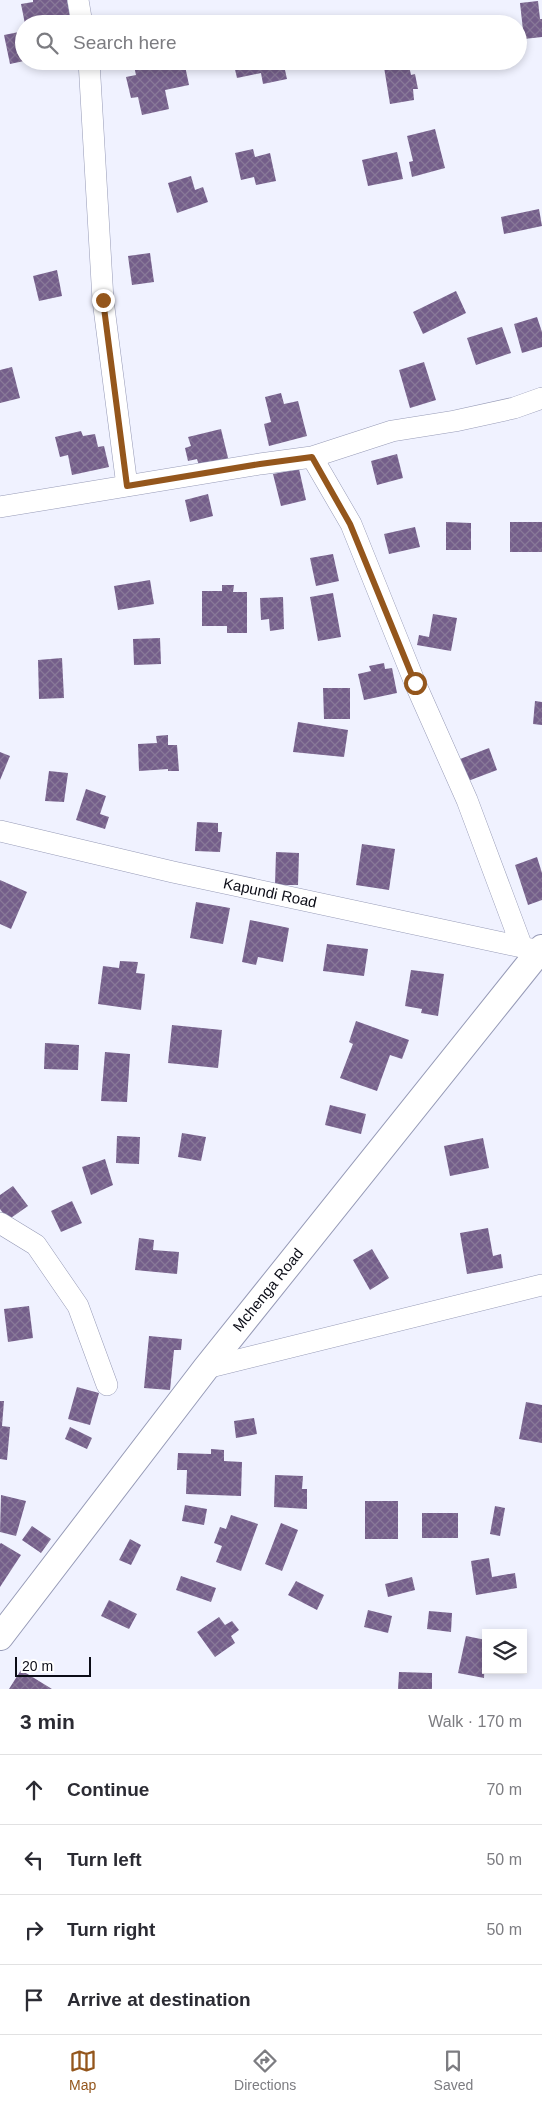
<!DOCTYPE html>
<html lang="en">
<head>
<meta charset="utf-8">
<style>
  :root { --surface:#fff; --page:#f2f2f3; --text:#2b2b33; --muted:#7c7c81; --line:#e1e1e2; --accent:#94561c }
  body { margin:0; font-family:Arial,sans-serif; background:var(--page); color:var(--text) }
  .controls { position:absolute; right:15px; bottom:15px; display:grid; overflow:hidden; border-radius:0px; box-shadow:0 2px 8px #0003 }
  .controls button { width:45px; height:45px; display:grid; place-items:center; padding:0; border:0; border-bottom:1px solid var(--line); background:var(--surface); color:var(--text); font:25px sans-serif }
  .scale { position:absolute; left:15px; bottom:12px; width:76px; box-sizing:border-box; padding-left:5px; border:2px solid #0b0c16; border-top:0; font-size:14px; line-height:18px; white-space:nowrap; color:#0b0c16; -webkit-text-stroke:4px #fff; paint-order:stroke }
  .stop { position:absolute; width:15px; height:15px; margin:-11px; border:4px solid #94561c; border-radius:50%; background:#fff }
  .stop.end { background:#94561c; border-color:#fff; box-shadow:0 1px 5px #0008 }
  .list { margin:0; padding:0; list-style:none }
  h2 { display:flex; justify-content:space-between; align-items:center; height:65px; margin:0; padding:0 20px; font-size:21px }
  h2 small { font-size:16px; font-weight:400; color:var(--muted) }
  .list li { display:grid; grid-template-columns:32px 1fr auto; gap:15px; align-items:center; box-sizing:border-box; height:70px; padding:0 20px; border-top:1px solid var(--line) }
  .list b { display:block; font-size:19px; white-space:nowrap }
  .list em { font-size:16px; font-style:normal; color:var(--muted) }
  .icon { flex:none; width:28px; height:28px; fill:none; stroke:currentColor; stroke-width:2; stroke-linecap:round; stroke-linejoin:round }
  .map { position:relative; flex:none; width:542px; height:1689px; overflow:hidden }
  .search { position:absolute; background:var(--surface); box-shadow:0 2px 8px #0003; left:15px; right:15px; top:15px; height:55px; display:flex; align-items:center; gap:12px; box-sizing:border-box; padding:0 18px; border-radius:28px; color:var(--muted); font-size:19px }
  .sheet { height:345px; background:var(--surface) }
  nav { display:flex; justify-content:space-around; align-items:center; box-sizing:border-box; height:70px; border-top:1px solid var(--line); background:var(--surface); font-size:14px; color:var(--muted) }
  nav a { display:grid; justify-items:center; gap:2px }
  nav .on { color:var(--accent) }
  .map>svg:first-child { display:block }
</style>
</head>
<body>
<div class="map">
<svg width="542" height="1689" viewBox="0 0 542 1689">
  <defs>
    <pattern id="building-cross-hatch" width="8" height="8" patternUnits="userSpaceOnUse" patternTransform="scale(1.25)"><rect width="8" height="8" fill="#745e8a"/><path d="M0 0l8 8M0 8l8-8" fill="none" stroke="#887898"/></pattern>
  </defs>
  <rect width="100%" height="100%" fill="#f0f2ff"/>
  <path fill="url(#building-cross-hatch)" d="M33 0H67L72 24H25L21 4 33 2Z
    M538 1 540 19H542V37L524 39 520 3Z
    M24 31V61L10 64 4 35Z
    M154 61H184L189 85 165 90 169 109 142 115 138 97 131 98 126 77 136 75 134 66Z
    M233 61H283L287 79 263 84 261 73 237 78Z
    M383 61H408L411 75 415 74 418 89H413L414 100 390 104Z
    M435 129 445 168 412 177 409 162 413 161 407 136Z
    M253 149 255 157 270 153 276 181 256 185 254 177 241 180 235 153Z
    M397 152 403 179 368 186 362 160Z
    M191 176 195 190 203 187 208 202 177 213 168 183Z
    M539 209 542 226 504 234 501 217Z
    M150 253 154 282 132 285 128 256Z
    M57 270 62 296 39 301 33 276Z
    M456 291 466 313 423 334 413 312Z
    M537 317 542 332V347L522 353 514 324Z
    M502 327 511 353 476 365 467 338Z
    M424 362 436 400 410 408 399 370Z
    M12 367 20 398 0 403V370Z
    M281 393 284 404 298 401 307 436 269 446 264 424 271 422 265 397Z
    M221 429 229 462 200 469 197 459 188 461 185 448 191 446 188 437Z
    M81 431 83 436 95 434 98 447 104 446 109 467 72 475 68 455 60 457 55 437Z
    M397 454 403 478 377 485 371 461Z
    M299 469 306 500 281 506 273 474Z
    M208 494 213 516 190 522 185 500Z
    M446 522 471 523V550H446Z
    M510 522H542V552H510Z
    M415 527 420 547 389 554 384 534Z
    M333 554 339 581 316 586 310 558Z
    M150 580 154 604 118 610 114 586Z
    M222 585H234L233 592H247V633H227V626H202V591H222Z
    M333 593 341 637 318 641 310 597Z
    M283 597 284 629 270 631 269 619 261 620 260 598Z
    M433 614 457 618 451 651 417 645 419 635 429 637Z
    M160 638 161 664 134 665 133 639Z
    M62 658 64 698 39 699 38 660Z
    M384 663 385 669 392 668 397 693 364 700 358 674 371 671 369 666Z
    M323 688H350V719H324Z
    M535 701 542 702V725L533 724Z
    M298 722 348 730 344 757 293 752Z
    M168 735V745H177L179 771H168V769L139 771 138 744 157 743 156 736Z
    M489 748 497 770 468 781 460 759Z
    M0 752 10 756 0 780Z
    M49 771 68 773 64 802 45 801Z
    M86 789 106 796 100 814 109 817 105 829 76 820Z
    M197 822 218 823V832H222L220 852 195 851Z
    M362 844 395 849 389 890 356 885Z
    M276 852 299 853 298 885H275Z
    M537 857 542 873V900L528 905 515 865Z
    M0 880 27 892 11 929 0 924Z
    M196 902 230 908 223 944 190 938Z
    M250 920 289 928 283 962 258 957 256 965 242 962Z
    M327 944 368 949 364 976 323 971Z
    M120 961 138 962 136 973 145 974 141 1010 98 1004 103 966 119 968Z
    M411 970 444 974 438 1016 421 1013 422 1009 405 1006Z
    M356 1021 409 1040 402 1059 390 1055 377 1091 340 1078 353 1044 349 1042Z
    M172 1025 222 1030 218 1068 168 1063Z
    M45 1043 79 1045 78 1070 44 1069Z
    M105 1052 130 1054 127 1102 101 1101Z
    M330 1105 366 1114 361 1134 325 1125Z
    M182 1133 206 1137 201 1161 178 1157Z
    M117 1136 140 1137 139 1164 116 1163Z
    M483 1138 489 1168 450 1176 444 1146Z
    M105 1159 113 1185 91 1195 82 1167Z
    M13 1186 28 1206 8 1220 0 1209V1195Z
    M72 1201 82 1223 61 1232 51 1211Z
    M488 1228 493 1256 501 1254 503 1268 467 1274 460 1233Z
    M139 1238 154 1240 153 1250 179 1252 177 1274 135 1270Z
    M372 1249 389 1278 370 1290 353 1260Z
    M29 1306 33 1338 8 1342 4 1309Z
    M149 1336 182 1339 181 1350H174L170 1390 144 1388Z
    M77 1387 99 1393 90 1425 68 1419Z
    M0 1401H4L2 1426 10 1427 7 1460 0 1459Z
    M526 1402 542 1405V1443L519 1439Z
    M254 1418 257 1434 236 1438 234 1421Z
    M70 1427 92 1438 87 1449 65 1439Z
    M211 1449 224 1450V1461L242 1462 241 1496 186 1494 187 1470H177L178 1453 211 1454Z
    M275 1475 303 1476 302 1489H307V1509L274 1507Z
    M1 1495 26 1501 16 1536 0 1532Z
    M365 1501H398V1539H365Z
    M185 1505 207 1509 204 1525 182 1521Z
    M495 1506 505 1508 500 1536 490 1534Z
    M422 1513H458V1538H422Z
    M231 1515 258 1524 241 1571 216 1562 222 1546 214 1543 220 1527 226 1529Z
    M281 1523 298 1530 282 1571 265 1564Z
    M32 1526 51 1539 41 1553 22 1540Z
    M130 1539 141 1545 131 1565 119 1560Z
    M1 1543 21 1555 0 1587V1544Z
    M489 1558 492 1577 515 1573 517 1588 476 1595 471 1561Z
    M181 1576 216 1588 211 1602 176 1590Z
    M412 1577 415 1590 388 1597 385 1584Z
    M296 1581 324 1595 317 1610 288 1595Z
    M109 1600 137 1614 129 1629 101 1616Z
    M368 1610 392 1616 388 1633 364 1627Z
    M429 1611 452 1613 451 1632 427 1629Z
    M219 1617 225 1625 232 1621 239 1630 231 1636 235 1643 215 1657 197 1632Z
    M466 1636 486 1640 484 1678 458 1673Z
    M21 1670 52 1689H9Z
    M399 1672 432 1673V1689H398Z"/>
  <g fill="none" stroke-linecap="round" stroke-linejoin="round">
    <g stroke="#979bb7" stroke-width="22">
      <path id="minor" d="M78 0 82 24
        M89 61 103 300 127 486
        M312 457 351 524 415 683 467 800 522 947
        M0 507 260 464 312 457 392 431 455 421 514 408 542 398
        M0 831 173 872 540 951
        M0 1223 36 1245 78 1306 107 1385
        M206 1368 542 1285"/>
    </g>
    <g stroke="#979bb7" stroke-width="28">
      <path id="tertiary" d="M0 1637 206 1368 542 948"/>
    </g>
    <use href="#minor" stroke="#fff" stroke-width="21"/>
    <use href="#tertiary" stroke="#fff" stroke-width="26"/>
  </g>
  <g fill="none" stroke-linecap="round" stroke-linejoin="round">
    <path stroke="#94561c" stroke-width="6" d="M103 300 127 486 260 464 312 457 350 524 415 683"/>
  </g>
  <g text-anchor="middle" stroke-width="4" stroke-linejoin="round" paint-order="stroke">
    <g font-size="15" fill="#0b0c16" stroke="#fff">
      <text transform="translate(270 893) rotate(12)" y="5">Kapundi Road</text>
      <text transform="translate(268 1290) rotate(-51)" y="5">Mchenga Road</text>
    </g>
  </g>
</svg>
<div class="controls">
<button><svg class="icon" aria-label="layers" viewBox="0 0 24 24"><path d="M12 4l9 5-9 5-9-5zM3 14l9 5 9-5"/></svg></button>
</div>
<div class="scale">20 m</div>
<div class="stop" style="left:415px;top:683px"></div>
<div class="stop end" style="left:103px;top:300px"></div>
<div class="search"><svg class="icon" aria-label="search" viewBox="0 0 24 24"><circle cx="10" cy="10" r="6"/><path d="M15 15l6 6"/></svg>Search here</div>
</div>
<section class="sheet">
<h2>3 min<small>Walk · 170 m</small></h2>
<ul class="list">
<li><svg class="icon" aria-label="ahead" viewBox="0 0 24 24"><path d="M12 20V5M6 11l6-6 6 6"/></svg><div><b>Continue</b></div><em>70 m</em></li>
<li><svg class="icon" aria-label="left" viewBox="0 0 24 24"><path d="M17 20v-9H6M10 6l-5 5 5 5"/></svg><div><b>Turn left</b></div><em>50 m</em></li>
<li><svg class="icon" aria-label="right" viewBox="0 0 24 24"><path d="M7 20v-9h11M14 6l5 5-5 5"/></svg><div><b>Turn right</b></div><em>50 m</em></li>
<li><svg class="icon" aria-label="arrive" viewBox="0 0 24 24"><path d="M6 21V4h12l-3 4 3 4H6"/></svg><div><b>Arrive at destination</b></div></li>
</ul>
</section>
<nav>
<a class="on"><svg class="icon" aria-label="map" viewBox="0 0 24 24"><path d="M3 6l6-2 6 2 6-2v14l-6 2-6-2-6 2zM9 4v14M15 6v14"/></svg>Map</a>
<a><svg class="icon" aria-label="directions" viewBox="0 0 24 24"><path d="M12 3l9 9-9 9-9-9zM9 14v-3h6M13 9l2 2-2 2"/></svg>Directions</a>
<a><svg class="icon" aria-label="saved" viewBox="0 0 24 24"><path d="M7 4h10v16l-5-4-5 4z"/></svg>Saved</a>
</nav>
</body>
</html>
